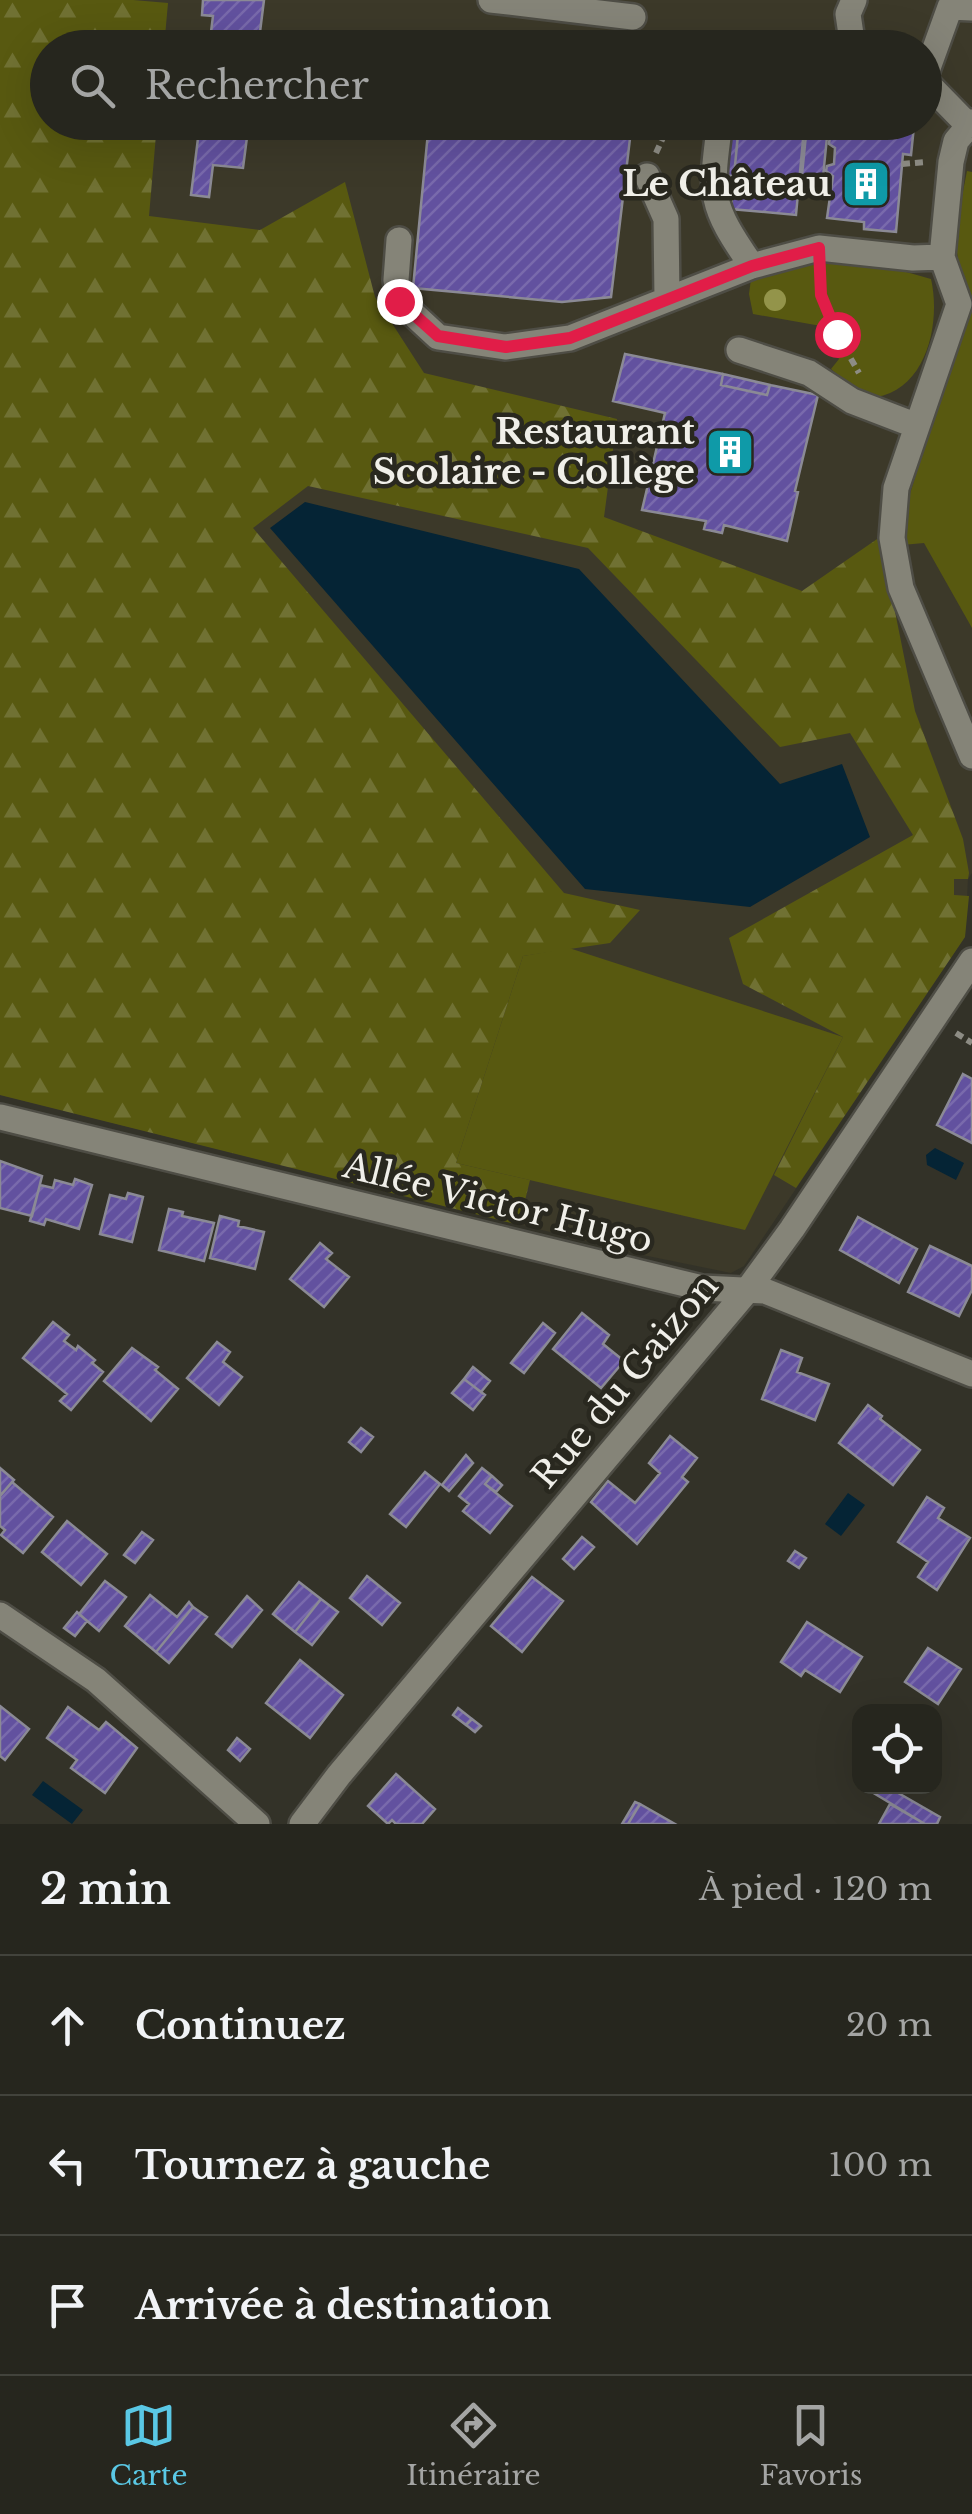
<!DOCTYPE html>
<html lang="fr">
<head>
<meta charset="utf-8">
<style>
  :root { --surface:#26261e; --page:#2e2e27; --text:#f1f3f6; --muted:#a4a5a4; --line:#42433c; --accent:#5ac8e5 }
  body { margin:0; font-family:"Libre Baskerville",serif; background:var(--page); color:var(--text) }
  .controls { position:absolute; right:30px; bottom:30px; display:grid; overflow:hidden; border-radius:20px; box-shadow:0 10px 40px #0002 }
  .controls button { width:90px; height:90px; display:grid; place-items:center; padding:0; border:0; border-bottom:2px solid var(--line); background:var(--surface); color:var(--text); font:50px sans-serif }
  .stop { position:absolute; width:30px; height:30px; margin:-22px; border:8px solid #e11d48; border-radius:50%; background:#fff }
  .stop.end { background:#e11d48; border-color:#fff; box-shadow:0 2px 10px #0008 }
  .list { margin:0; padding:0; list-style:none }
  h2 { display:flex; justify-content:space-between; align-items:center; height:130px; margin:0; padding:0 40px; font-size:42px }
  h2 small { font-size:32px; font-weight:400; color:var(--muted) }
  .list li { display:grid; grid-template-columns:65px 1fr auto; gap:30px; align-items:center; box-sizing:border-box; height:140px; padding:0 40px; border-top:2px solid var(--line) }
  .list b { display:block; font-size:38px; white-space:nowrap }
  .list em { font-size:32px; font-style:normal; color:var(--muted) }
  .icon { flex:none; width:55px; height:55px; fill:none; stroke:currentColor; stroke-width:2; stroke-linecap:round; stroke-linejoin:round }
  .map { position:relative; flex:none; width:972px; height:1824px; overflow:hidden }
  .search { position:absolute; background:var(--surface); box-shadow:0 10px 40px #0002; left:30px; right:30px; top:30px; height:110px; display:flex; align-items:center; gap:25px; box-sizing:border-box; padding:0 35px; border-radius:55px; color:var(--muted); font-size:38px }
  .sheet { height:550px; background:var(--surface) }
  nav { display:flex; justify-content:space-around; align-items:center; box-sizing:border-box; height:140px; border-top:2px solid var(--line); background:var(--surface); font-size:28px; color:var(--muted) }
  nav a { display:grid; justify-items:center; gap:5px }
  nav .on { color:var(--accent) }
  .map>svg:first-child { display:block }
</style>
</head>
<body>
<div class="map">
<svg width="972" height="1824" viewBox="0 0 972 1824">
  <defs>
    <pattern id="forest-firs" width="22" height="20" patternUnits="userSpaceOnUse" patternTransform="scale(2.5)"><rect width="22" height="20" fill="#585910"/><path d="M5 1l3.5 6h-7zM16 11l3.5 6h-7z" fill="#707133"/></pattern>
    <pattern id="building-hatch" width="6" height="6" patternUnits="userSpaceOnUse" patternTransform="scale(2.5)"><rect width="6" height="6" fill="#62519f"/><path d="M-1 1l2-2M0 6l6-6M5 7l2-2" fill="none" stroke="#796aac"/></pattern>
  </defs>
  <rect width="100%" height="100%" fill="#333228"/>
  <path fill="#3c3929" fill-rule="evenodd" d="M0 0H972V873L968 879 965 937 744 1266 731 1273 638 1254 0 1095ZM48 48H924V122H48Z"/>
  <path fill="#585910" d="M967 171 972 172V628L924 543 902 545 907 503 968 310 957 253 956 227Z
    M815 259 885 266 931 279C941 322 927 389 876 397L851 387 831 369 839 359 821 326 753 314 749 294 751 279Z
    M569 948 843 1037 745 1230 456 1163 523 956Z"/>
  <path fill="url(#forest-firs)" d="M0 0H133L168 3 164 47 48 48V122L157 123 149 216 260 230 345 182 375 297 424 373 617 419 604 517 802 591 880 537 915 711 963 839 969 873 968 879H954V895L969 896 965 937 796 1188 774 1175 843 1037 743 984 729 938 913 835 850 733 780 747 588 548 308 486 253 528 564 893 640 910 610 943 523 956 456 1163 530 1180 519 1225 0 1095Z"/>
  <path fill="#052435" d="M305 502 579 569 780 784 842 764 870 837 750 907 585 889 270 528Z
    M935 1148 964 1163 956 1180 927 1165 926 1155Z
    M848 1493 865 1505 841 1536 825 1524Z
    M43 1781 83 1810 72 1824 32 1795Z"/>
  <path fill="url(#building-hatch)" stroke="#8b8a95" stroke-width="2.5" d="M203 0H264L258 48H209L213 16 202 15Z
    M200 122H249L243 168 213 165 209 197 191 195Z
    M429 122H632L611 297 562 302 413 288Z
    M739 122H902L914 126 911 155 903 154 896 232 864 229V222L827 218 833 176 826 171 827 166 834 164 835 148 829 144 830 136 826 135V131L804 129 796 215 731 209Z
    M728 124 739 125 734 176 723 175Z
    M806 135 827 137 822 187 801 185Z
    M625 354 723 374 721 385 767 395 770 385 818 395 795 491 798 492 787 541 724 525 722 533 704 529 706 521 642 510 665 413 613 401Z
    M723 374 770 385 767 395 721 385Z
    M963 1074 972 1079V1143L937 1125Z
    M0 1161 42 1176 32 1216 0 1208Z
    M75 1179 92 1185 79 1229 46 1219 44 1225 30 1221 40 1185 53 1188 55 1180 73 1185Z
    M128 1193 143 1197 132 1242 100 1234 110 1195 126 1199Z
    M169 1209 183 1212 182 1216 214 1223 204 1261 159 1250Z
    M220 1216 239 1221 238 1226 264 1232 255 1269 210 1258Z
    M858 1217 917 1249 899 1283 840 1250Z
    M320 1243 332 1253 326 1259 349 1277 324 1307 290 1279Z
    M930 1246 972 1266V1290L959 1316 908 1292Z
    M582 1313 609 1335 603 1344 624 1361 601 1388 553 1349Z
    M53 1322 69 1335 64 1341 76 1350 78 1346 95 1360 92 1363 103 1372 71 1410 60 1401 67 1394 23 1358Z
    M543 1323 555 1333 524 1373 511 1363Z
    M217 1342 230 1352 223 1362 242 1377 219 1405 187 1378Z
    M132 1348 158 1367 155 1370 178 1389 151 1421 104 1381Z
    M781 1350 802 1358 797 1372 829 1384 815 1420 762 1399Z
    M473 1367 490 1381 481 1392 464 1379Z
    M464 1379 485 1395 473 1410 452 1393Z
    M868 1405 882 1416 880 1419 920 1450 893 1485 839 1443Z
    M361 1428 373 1437 361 1452 349 1442Z
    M670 1436 697 1458 682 1477 688 1482 637 1544 591 1502 608 1481 635 1503 660 1473 649 1463Z
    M466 1455 473 1463 449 1491 442 1485Z
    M0 1468 14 1480 0 1496Z
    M482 1468 492 1476 485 1484 512 1506 490 1533 463 1511 469 1504 459 1496Z
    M425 1472 440 1484 406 1527 390 1514Z
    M492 1476 502 1485 496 1492 485 1484Z
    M12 1482 53 1517 23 1553 1 1535 5 1530 0 1526V1496Z
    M927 1497 944 1508 938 1518 970 1538 937 1590 918 1577 928 1562 898 1542Z
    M67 1521 107 1554 81 1585 42 1552Z
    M142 1532 153 1540 135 1563 124 1555Z
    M582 1537 594 1547 574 1569 563 1559Z
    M795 1551 806 1558 799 1568 788 1561Z
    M367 1576 400 1603 382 1625 350 1598Z
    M532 1577 563 1601 522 1652 491 1626Z
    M105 1581 126 1597 99 1631 79 1614Z
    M299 1582 321 1599 295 1632 273 1614Z
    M150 1595 177 1617 189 1602 193 1607 156 1652 125 1626Z
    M247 1596 262 1610 232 1647 216 1634Z
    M321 1599 338 1612 312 1645 295 1632Z
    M193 1607 207 1617 169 1663 156 1652Z
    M77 1612 87 1621 75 1636 64 1628Z
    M807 1622 862 1657 840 1692 805 1670 801 1676 781 1662Z
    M928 1648 961 1669 938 1704 905 1682Z
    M300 1660 343 1695 310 1738 266 1703Z
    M0 1706 29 1729 5 1760 0 1756Z
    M68 1707 99 1730 106 1722 137 1748 105 1793 71 1768 77 1760 47 1738Z
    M458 1708 472 1719 466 1725 453 1715Z
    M472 1719 481 1726 475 1732 466 1725Z
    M237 1738 250 1749 240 1761 228 1750Z
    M396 1774 435 1809 422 1824H396L392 1820 388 1824 368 1806Z
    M862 1786H886L940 1817 937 1824H925Z
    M635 1802 640 1804 628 1824H622Z
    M640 1804 675 1824H628Z
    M890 1804 925 1824H879Z"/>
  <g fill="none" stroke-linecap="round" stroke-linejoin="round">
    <g stroke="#4e4d45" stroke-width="30">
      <path id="minor" d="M491 0 633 17
        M853 48 848 14 854 0
        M924 79 950 7 972 8
        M924 80 968 125
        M720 122C710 196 709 204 752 266
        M972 122 956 141 951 162 942 257 959 304 896 488 892 538 901 588 972 756
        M647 176 666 219 667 299
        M399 240 396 280 399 301 438 337 505 347 570 338 752 266 819 248 913 258 942 257
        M739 350 809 373 852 401 917 426
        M0 1117 702 1288 765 1291 972 1374
        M0 1615 96 1680 257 1824
        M302 1824 339 1775 746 1292 792 1229 972 961"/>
    </g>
    <path stroke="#8d8c84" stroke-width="6" stroke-dasharray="8 5" stroke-linecap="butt" d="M662 48 664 35 709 40 708 48
      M656 153 670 122
      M902 164 926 162
      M820 274C822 311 841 341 859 373
      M956 1033 972 1043"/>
    <use href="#minor" stroke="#858478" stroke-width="25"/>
  </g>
  <circle fill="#93944a" cx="775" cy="300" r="11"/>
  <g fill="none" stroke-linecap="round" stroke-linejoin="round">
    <path stroke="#e11d48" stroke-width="12" d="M399 301 438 336 506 347 570 338 752 266 819 248 821 295 837 334"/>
  </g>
  <defs>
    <g id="building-square" transform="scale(2.5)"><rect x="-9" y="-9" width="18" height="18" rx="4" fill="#0f9aa8" stroke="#29281f"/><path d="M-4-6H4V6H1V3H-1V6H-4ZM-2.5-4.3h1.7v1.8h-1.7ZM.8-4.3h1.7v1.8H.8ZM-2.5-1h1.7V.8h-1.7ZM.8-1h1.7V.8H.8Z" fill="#fff"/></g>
  </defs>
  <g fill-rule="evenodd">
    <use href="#building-square" x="866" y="184"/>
    <use href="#building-square" x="730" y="452"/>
  </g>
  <g text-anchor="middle" stroke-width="9" stroke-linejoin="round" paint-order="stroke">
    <g font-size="35" font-weight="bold" fill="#f0efe9" stroke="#29281f" text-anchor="end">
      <text x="831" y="196">Le Château</text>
      <text x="695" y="444">Restaurant<tspan x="695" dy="40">Scolaire - Collège</tspan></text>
    </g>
    <g font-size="35" fill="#f0efe9" stroke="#29281f">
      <text transform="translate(498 1203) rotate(14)" y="12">Allée Victor Hugo</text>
      <text transform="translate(625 1381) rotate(-50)" y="12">Rue du Gaizon</text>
    </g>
  </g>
</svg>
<div class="controls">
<button><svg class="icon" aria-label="locate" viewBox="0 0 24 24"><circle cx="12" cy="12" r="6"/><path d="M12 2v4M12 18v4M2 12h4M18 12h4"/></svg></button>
</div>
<div class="stop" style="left:837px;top:334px"></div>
<div class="stop end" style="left:399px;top:301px"></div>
<div class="search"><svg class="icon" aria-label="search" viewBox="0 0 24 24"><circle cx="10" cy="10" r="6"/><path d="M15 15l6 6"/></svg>Rechercher</div>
</div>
<section class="sheet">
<h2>2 min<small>À pied · 120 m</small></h2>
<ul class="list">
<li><svg class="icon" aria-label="ahead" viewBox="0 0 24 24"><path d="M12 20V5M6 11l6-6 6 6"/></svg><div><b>Continuez</b></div><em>20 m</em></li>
<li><svg class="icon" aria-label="left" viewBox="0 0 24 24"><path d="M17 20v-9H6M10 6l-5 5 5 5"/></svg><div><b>Tournez à gauche</b></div><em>100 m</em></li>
<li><svg class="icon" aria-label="arrive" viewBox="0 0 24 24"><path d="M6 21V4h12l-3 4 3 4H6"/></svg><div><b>Arrivée à destination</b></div></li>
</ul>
</section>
<nav>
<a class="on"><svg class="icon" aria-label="map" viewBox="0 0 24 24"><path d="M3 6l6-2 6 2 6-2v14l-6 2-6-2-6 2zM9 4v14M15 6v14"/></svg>Carte</a>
<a><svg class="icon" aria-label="directions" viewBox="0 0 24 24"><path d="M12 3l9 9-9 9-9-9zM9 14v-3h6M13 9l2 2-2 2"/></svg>Itinéraire</a>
<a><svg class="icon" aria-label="saved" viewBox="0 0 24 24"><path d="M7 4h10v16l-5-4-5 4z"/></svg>Favoris</a>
</nav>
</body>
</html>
